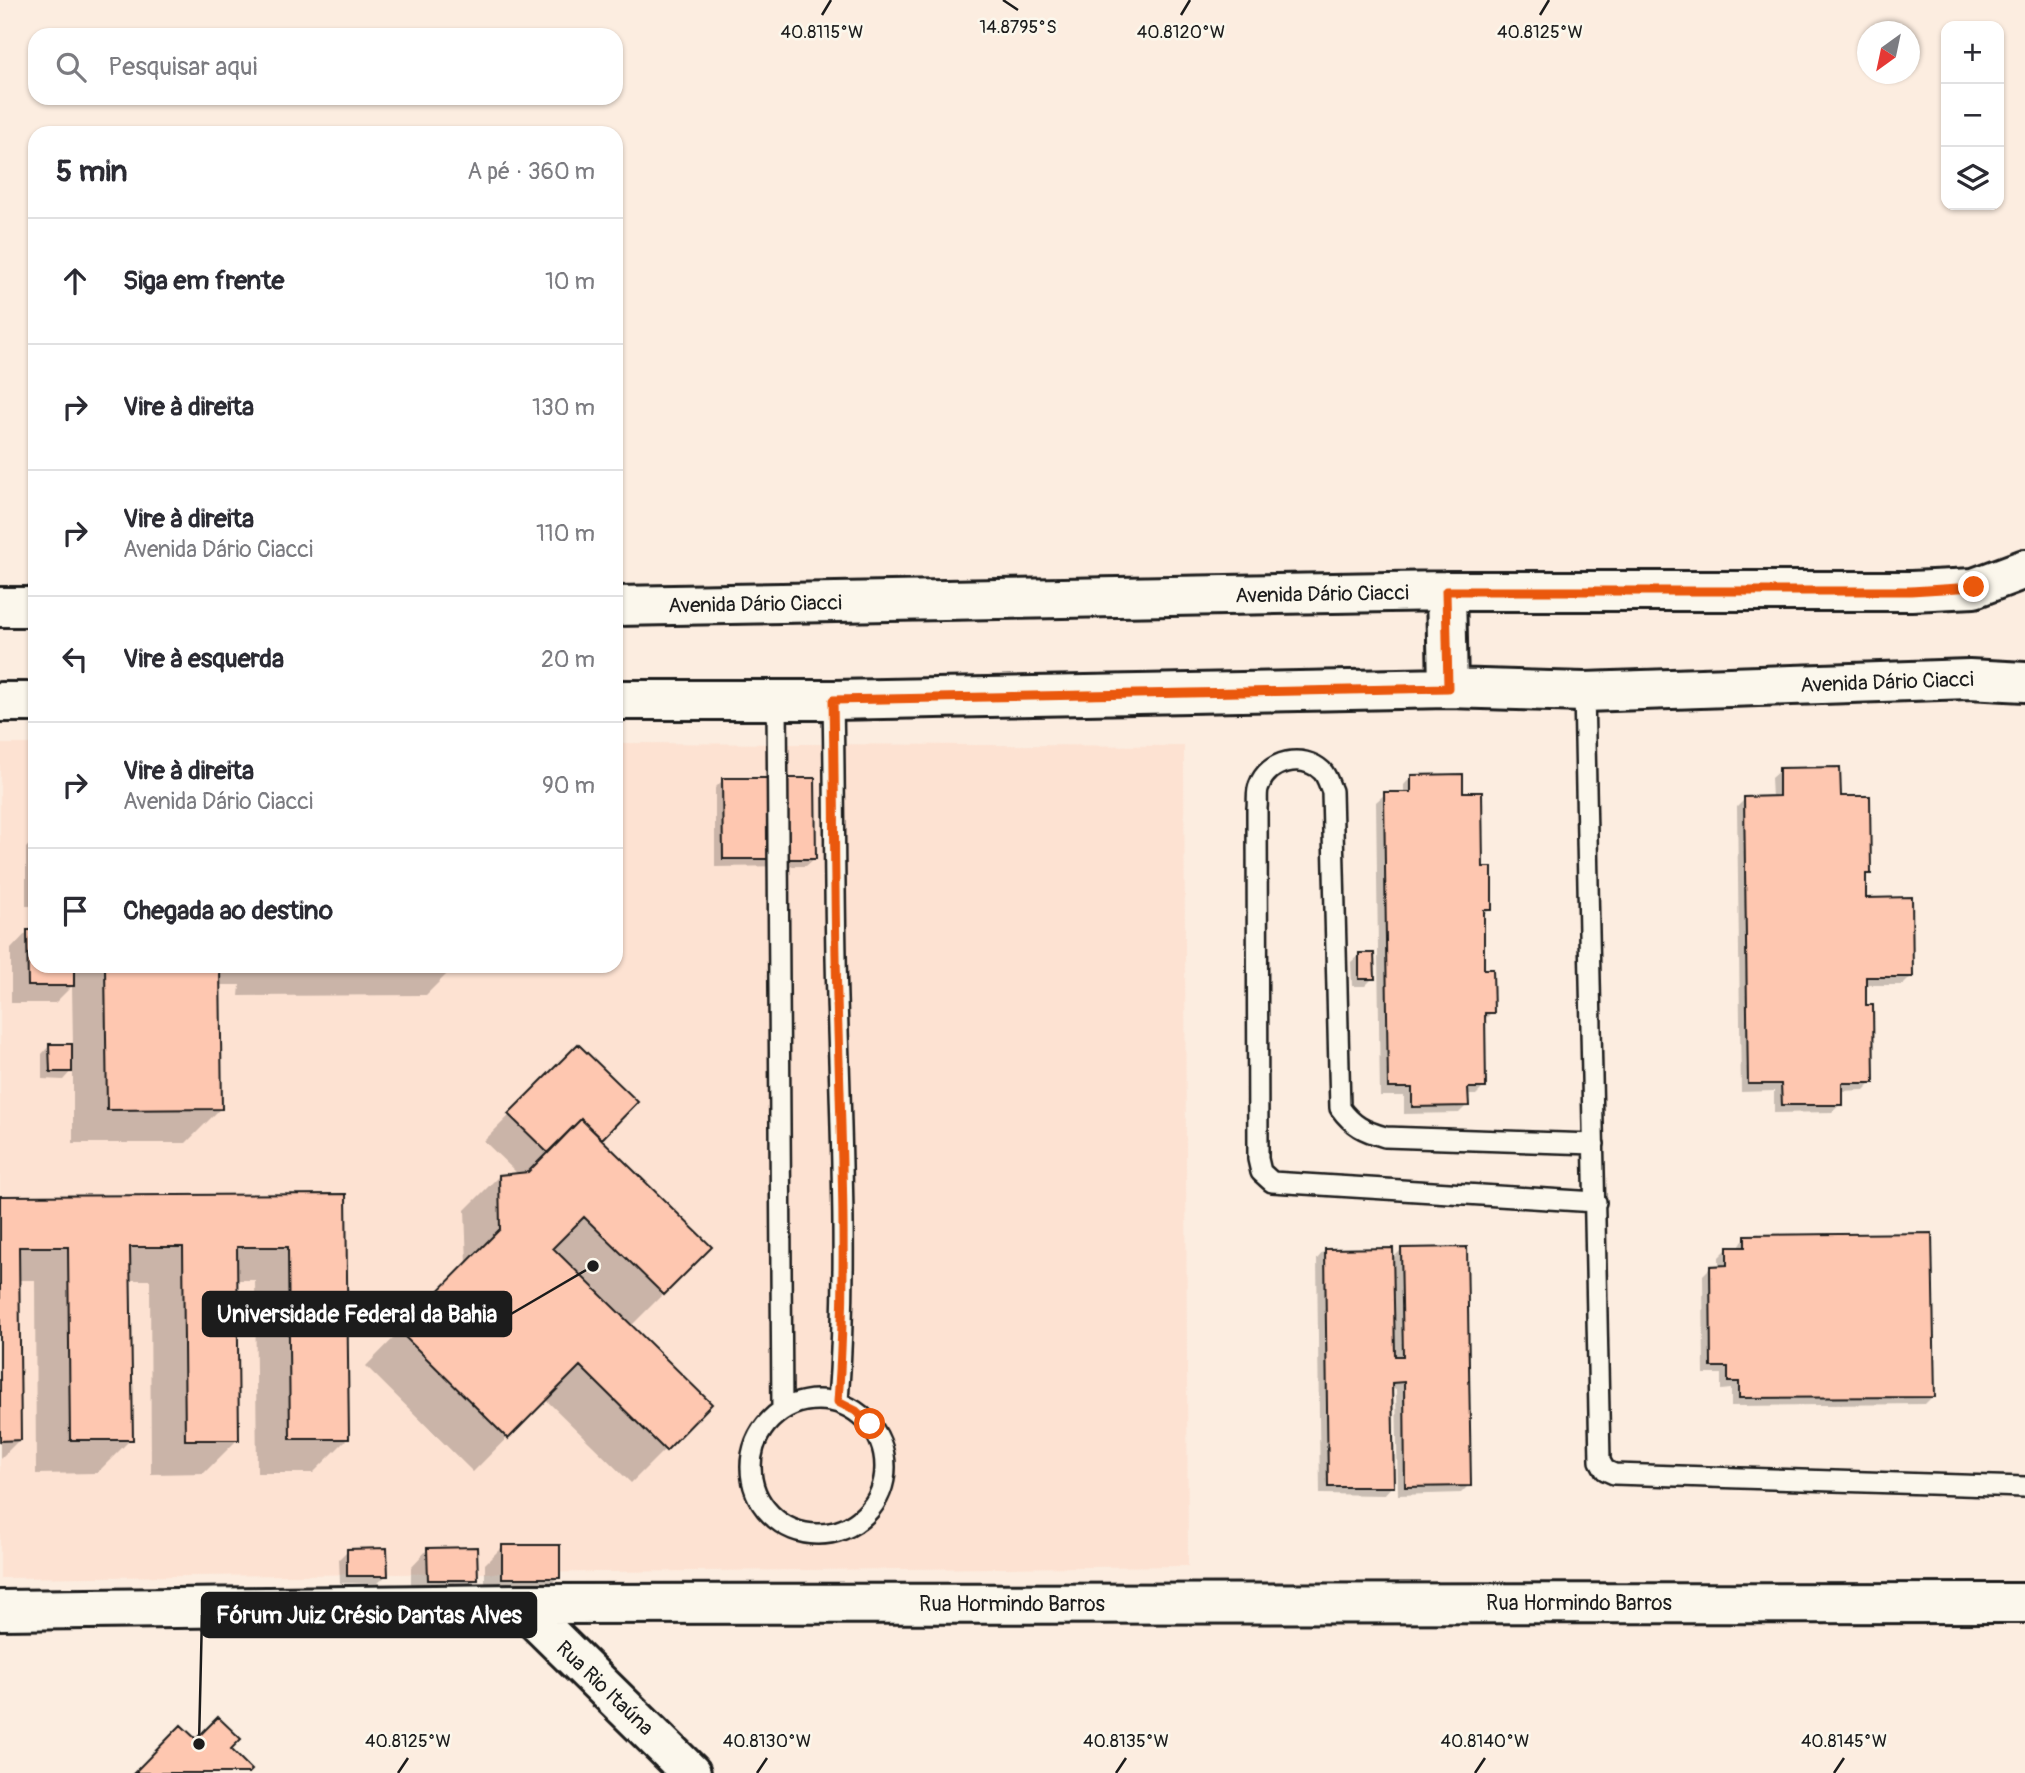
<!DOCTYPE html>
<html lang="pt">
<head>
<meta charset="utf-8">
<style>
  :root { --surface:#fff; --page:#f7f7f7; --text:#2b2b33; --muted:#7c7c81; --line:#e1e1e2 }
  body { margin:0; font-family:Pangolin,sans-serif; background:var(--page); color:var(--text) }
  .controls { position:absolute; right:21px; top:21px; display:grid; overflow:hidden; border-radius:14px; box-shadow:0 2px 5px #0004 }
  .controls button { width:63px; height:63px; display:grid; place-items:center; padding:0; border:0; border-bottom:2px solid var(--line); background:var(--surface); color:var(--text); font:35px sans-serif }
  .compass { position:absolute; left:1857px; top:21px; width:63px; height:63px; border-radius:50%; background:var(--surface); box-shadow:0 2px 5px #0004; rotate:213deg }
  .stop { position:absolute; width:21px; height:21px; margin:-16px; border:5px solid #ea580c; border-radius:50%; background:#fff }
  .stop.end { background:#ea580c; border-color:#fff; box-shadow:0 2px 7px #0008 }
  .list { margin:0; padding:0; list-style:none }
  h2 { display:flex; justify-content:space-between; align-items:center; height:91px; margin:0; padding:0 28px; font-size:30px }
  h2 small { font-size:23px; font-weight:400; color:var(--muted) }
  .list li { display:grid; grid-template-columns:46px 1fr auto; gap:21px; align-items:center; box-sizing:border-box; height:126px; padding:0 28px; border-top:2px solid var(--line) }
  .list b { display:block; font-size:26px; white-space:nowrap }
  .list p { margin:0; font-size:23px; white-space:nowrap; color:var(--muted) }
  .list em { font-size:23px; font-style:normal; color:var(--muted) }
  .icon { flex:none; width:38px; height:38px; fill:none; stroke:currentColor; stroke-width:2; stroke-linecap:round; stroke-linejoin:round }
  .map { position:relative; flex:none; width:2025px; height:1773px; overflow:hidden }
  .search { position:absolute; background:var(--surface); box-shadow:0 2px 5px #0004; left:28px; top:28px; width:595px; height:77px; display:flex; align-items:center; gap:18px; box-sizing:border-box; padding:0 24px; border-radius:21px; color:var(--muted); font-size:26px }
  .panel { position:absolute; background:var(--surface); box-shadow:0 2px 5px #0004; left:28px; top:126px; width:595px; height:847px; border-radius:21px }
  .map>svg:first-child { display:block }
</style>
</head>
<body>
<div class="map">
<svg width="2025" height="1773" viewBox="0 0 2025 1773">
  <rect width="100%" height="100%" fill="#fcede0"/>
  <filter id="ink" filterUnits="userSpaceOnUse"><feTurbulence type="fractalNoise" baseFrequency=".0143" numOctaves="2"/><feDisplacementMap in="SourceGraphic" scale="14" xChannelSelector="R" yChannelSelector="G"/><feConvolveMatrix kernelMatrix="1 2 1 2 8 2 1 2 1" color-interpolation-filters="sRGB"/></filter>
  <g filter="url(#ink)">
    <path fill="#fde2d2" d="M616 743 1184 746 1188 1566 0 1578V744H35V966H616Z"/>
    <path fill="#0003" d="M1780 770 1839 798 1869 873 1864 878V900L1911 977 1903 985H1864L1872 1082 1864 1090 1840 1091 1841 1104 1832 1112 1774 1113V1091L1741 1092 1737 807 1745 799 1772 798 1771 778Z
      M1412 776 1461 793 1490 909 1482 917V971L1492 1012 1483 1021 1484 1087 1476 1095H1467V1105L1459 1113 1404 1114V1096H1380L1376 802 1385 794H1404V785Z
      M723 780 815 858 806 866 715 867V788Z
      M35 838V906H26V848Z
      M28 931H35V966H455L426 995 239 996 240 985H219L220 1109 186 1143H73V1069L63 1080 42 1079V1054L50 1045 73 1046 72 986 55 1003H11V949Z
      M1360 954 1373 978 1365 986H1352L1351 962Z
      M578 1046 635 1102 599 1139 710 1247 631 1326 710 1404 631 1483 545 1399 473 1472 366 1366 467 1264 465 1210 499 1176 519 1175 484 1141Z
      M344 1195 347 1439 313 1473H257L255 1280H236L238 1439 204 1473 151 1474 150 1280H129L131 1439 97 1473 36 1474 35 1280H18L19 1440 0 1459V1197Z
      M1746 1236 1933 1396 1925 1404 1731 1406V1389L1721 1390V1374H1704L1703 1275 1711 1267H1719V1257L1727 1249H1738Z
      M1402 1249 1469 1485 1461 1493 1398 1495 1396 1389 1390 1390 1392 1486 1384 1495 1320 1494 1317 1259 1325 1250 1391 1260Z
      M502 1547 558 1577 541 1594H485V1564Z
      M428 1549 476 1579 459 1596H411V1567Z
      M348 1550 387 1575 378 1583H340L339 1559Z"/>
    <path fill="#fec7b0" stroke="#1c1c1c" stroke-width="2" d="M1840 767 1841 796H1870L1871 874H1866V898L1912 897 1913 977H1866V1005H1873L1874 1083H1842V1105H1782L1781 1084H1748L1744 797 1779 796V768Z
      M1463 774V792H1482L1483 867H1492V910H1484V969H1493L1494 1013H1485L1486 1088H1468L1469 1106 1412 1107V1088H1388L1384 792H1411V775Z
      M722 778H815L816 859H723Z
      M27 930H35V966H74V986H28Z
      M1359 953H1374L1375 979H1359Z
      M105 966H220L222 1109 107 1110Z
      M49 1044H72V1072H50Z
      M578 1044 638 1102 602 1139 581 1119 548 1153 508 1114Z
      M581 1119 712 1247 664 1295 584 1217 553 1248 712 1404 666 1451 580 1366 508 1439 399 1331 500 1229 499 1175 528 1172Z
      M346 1194 349 1439H290L288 1247H237L239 1440H185L183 1247H130L133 1440H70L68 1247H19L21 1440 0 1441V1196Z
      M1932 1233 1935 1397 1739 1398V1382H1728V1367H1711L1710 1266 1727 1265V1247H1745V1235Z
      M1467 1247 1471 1486 1405 1487 1404 1382 1392 1383 1394 1487H1328L1325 1249 1393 1248 1395 1356H1403L1401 1248Z
      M502 1545H560V1578H502Z
      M477 1547 478 1580H428L427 1548Z
      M387 1548 388 1576H347V1549Z
      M218 1717 241 1739 231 1749 252 1770 249 1773H134L181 1725 196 1739Z"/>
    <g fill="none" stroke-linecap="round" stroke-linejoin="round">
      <g stroke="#1c1c1c" stroke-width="24">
        <path id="lane" d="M1584 692 1600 1461 1605 1470 1614 1474 2025 1487
          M777 700 782 1409
          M833 700C835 799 834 899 837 998 841 1133 848 1268 838 1402
          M1594 1144 1385 1137C1364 1131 1353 1126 1340 1108L1332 791C1329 785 1327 776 1322 771 1303 753 1268 760 1259 786 1256 792 1258 802 1257 808L1258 1159 1261 1172 1272 1182 1596 1202
          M751 1467a67 67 0 1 1 134 0a67 67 0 1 1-134 0Z"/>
      </g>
      <g stroke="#1c1c1c" stroke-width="44">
        <path id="street" d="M519 1604 691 1773
          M0 1610 519 1604 2025 1603"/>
      </g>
      <g stroke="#1c1c1c" stroke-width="44">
        <path id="secondary" d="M1446 591 1448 688
          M616 606 1446 591H1911L1974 588 2025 569
          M0 607H35
          M616 700H833L1448 688 1584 692 1969 679 2025 682
          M0 702H35"/>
      </g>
      <use href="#lane" stroke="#fbf7ec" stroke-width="19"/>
      <use href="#street" stroke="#fbf7ec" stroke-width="38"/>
      <use href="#secondary" stroke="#fbf7ec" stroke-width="38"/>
    </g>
  </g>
  <g fill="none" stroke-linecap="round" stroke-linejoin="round" filter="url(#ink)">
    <path stroke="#ea580c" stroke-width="9" d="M870 1424 856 1411 838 1402C848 1268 841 1133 837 998 834 899 835 799 833 700L1448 688 1446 591H1911L1974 587"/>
  </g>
  <path fill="none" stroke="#1c1c1c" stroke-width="2.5" d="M1003 0 1018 10M822 15 831 0M1181 15 1190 0M1540 15 1549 0M398 1773 408 1758M757 1773 767 1758M1116 1773 1126 1758M1475 1773 1485 1758M1834 1773 1844 1758"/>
  <g text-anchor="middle" stroke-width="5" stroke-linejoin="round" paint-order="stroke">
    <g font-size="21" fill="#1c1c1c" stroke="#fbf7ec">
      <text transform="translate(1322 594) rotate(-1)" y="7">Avenida Dário Ciacci</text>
      <text transform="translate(755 604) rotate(-1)" y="7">Avenida Dário Ciacci</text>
      <text transform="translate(1887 682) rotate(-2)" y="7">Avenida Dário Ciacci</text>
      <text x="1579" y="1610">Rua Hormindo Barros</text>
      <text x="1012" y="1611">Rua Hormindo Barros</text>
      <text transform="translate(605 1688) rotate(44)" y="7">Rua Rio Itaúna</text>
    </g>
  </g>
  <g font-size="18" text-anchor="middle" fill="#1c1c1c" stroke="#fbf7ec" stroke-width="5" stroke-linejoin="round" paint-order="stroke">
    <text x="1018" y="33">14.8795°S</text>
    <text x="822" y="38">40.8115°W</text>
    <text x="1181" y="38">40.8120°W</text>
    <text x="1540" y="38">40.8125°W</text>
    <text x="408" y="1747">40.8125°W</text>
    <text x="767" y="1747">40.8130°W</text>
    <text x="1126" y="1747">40.8135°W</text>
    <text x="1485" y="1747">40.8140°W</text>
    <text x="1844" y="1747">40.8145°W</text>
  </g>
  <path fill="none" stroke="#1c1c1c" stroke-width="2.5" d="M593 1266L511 1314M199 1744L202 1615"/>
  <g fill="#1c1c1c" stroke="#fbf7ec" stroke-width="2.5">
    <circle cx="593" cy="1266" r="7"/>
    <circle cx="199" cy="1744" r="7"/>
  </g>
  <g fill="#1c1c1c" stroke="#1c1c1c" stroke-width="2.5">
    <rect x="203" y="1292" width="308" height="44" rx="7"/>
    <rect x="202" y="1593" width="334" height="44" rx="7"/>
  </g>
  <g font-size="23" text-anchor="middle" font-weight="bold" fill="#fff">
    <text x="357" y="1322">Universidade Federal da Bahia</text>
    <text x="369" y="1623">Fórum Juiz Crésio Dantas Alves</text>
  </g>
</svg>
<div class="controls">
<button>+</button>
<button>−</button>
<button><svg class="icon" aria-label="layers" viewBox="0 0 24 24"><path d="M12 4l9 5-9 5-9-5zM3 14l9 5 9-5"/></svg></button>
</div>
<svg class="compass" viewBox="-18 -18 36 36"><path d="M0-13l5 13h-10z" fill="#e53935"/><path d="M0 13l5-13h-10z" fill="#7c7c81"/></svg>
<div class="stop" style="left:870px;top:1424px"></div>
<div class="stop end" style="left:1974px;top:587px"></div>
<div class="search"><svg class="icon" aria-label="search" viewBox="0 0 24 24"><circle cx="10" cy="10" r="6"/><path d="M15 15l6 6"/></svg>Pesquisar aqui</div>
<section class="panel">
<h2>5 min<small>A pé · 360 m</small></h2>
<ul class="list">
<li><svg class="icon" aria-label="ahead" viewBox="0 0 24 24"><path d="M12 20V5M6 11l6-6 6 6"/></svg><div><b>Siga em frente</b></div><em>10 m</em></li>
<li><svg class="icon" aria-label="right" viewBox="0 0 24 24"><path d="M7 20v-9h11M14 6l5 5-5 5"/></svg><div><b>Vire à direita</b></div><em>130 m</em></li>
<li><svg class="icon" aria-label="right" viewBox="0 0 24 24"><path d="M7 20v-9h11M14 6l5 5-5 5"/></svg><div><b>Vire à direita</b><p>Avenida Dário Ciacci</p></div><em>110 m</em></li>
<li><svg class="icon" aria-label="left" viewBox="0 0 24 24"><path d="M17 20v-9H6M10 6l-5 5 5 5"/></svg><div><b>Vire à esquerda</b></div><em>20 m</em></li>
<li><svg class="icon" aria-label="right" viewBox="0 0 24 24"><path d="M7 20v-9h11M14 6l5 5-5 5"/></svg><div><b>Vire à direita</b><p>Avenida Dário Ciacci</p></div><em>90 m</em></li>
<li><svg class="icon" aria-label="arrive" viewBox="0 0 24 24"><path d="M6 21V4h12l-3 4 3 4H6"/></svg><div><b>Chegada ao destino</b></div></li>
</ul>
</section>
</div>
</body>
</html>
